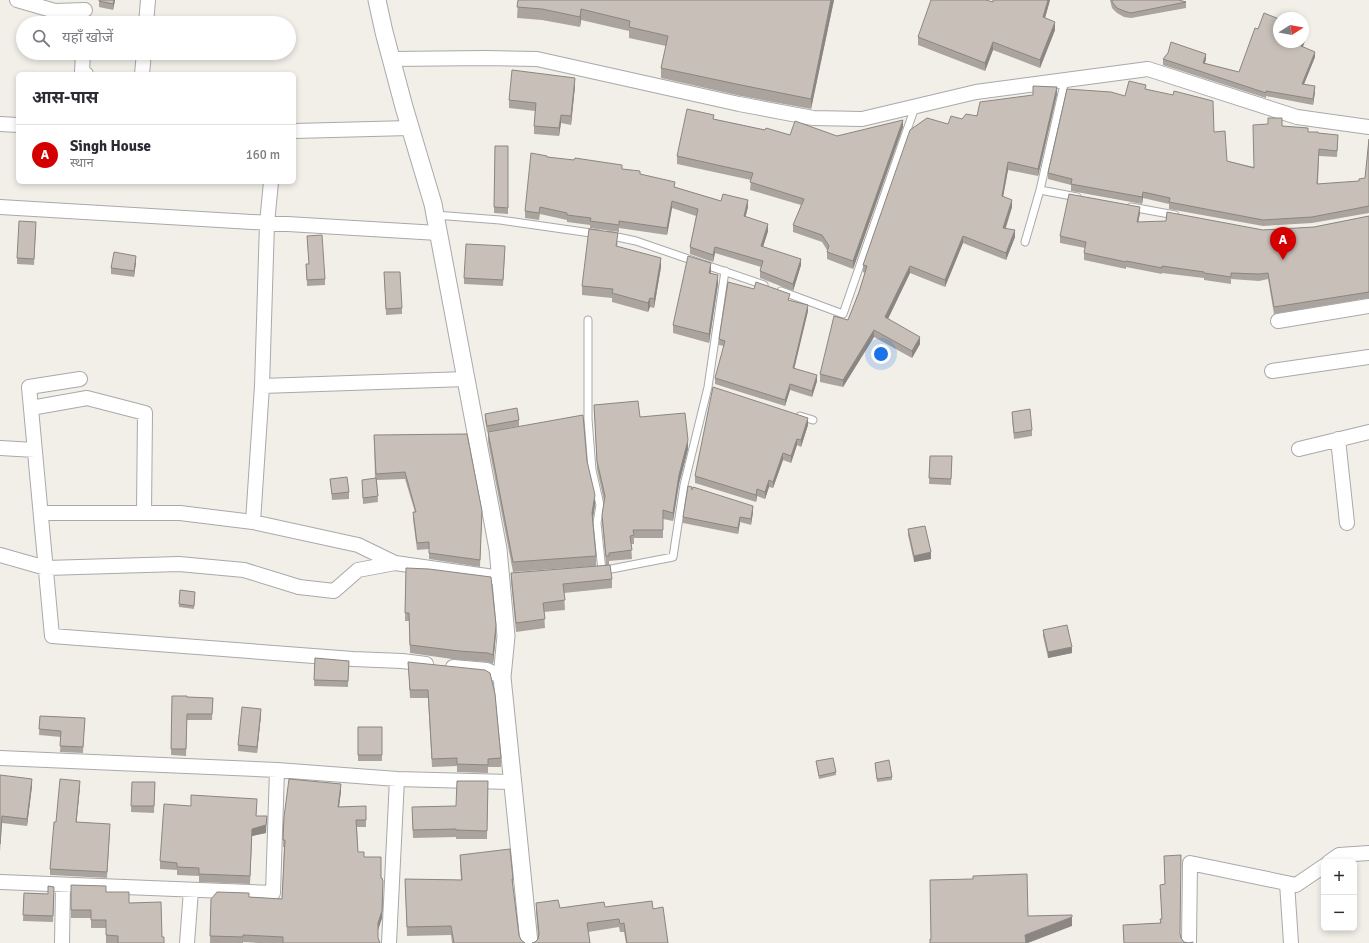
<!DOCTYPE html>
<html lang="hi">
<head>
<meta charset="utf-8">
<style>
  :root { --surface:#fff; --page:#f2f2f3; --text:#2b2b33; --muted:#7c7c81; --line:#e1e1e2; --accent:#d40000 }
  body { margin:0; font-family:Signika,"Noto Sans Devanagari",sans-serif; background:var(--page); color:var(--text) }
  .controls { position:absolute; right:12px; bottom:12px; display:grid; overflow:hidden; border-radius:6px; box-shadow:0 2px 6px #0003 }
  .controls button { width:36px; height:36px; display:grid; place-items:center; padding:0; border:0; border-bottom:1px solid var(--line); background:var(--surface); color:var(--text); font:20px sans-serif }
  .compass { position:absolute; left:1273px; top:12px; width:36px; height:36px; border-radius:50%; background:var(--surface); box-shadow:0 2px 6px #0003; rotate:79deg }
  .you { position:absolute; left:881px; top:354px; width:14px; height:14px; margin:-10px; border:3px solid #fff; border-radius:50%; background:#1a73e8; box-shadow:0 0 0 6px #1a73e833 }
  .badge { display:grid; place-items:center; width:26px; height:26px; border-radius:50%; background:var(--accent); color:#fff; font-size:13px; font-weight:700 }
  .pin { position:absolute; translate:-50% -33px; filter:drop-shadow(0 1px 2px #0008) }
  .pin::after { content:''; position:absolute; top:21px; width:14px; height:12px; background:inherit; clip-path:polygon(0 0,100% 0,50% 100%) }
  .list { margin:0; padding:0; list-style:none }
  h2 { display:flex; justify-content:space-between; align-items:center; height:52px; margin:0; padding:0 16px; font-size:17px }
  h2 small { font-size:13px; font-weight:400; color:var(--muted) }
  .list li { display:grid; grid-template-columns:26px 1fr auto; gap:12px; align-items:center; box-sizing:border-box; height:60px; padding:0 16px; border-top:1px solid var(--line) }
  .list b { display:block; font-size:15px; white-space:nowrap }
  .list p { margin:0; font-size:13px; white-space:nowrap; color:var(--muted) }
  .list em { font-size:13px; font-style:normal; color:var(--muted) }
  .icon { flex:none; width:22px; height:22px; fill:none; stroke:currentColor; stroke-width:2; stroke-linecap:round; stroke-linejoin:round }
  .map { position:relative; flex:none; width:1369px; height:943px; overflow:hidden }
  .search { position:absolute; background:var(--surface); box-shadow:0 2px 6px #0003; left:16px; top:16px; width:280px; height:44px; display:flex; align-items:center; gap:10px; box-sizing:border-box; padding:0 14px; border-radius:22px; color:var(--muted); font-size:15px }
  .panel { position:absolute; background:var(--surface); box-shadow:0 2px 6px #0003; left:16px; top:72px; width:280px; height:112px; border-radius:6px }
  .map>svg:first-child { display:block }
</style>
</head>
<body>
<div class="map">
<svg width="1369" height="943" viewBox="0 0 1369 943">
  <rect width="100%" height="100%" fill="#f2efe9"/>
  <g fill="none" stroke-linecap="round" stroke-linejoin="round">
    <g stroke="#a9a9a9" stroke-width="9">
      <path id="service" d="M1040 190 1077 197
        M1131 207 1175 215
        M435 215 500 220 598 234
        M608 235 636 241 764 285
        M1025 242 1040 190 1065 80
        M781 291 843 314 915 107
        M588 320V419L592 470 600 505 597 523 602 571
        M800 416 813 420
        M601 571 673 557 684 485 708 387 725 271"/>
    </g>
    <g stroke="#a9a9a9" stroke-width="16">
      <path id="minor" d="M17 0 55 11 85 10
        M146 23 148 0
        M83 53 82 72 86 74
        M391 59 486 58 537 59 739 104 813 118 862 119 976 92 1148 69 1297 117 1369 127
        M142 74 144 53
        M0 124 18 125
        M294 131 410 128
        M271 182 267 223 262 386 466 379
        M0 207 438 233
        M1278 321 1369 306
        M1272 371 1369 357
        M80 379 29 387 52 636 353 659 402 661 426 664
        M31 408 87 398 145 413 144 513
        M1338 439 1347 523
        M0 448 35 450
        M1299 449 1369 432
        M41 513H180L253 522 358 545 395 563
        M253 522 262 386
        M0 555 46 568 179 564 244 570 299 587 334 591 358 570 395 563 501 578
        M453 667 487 670 502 677
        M0 758 277 770 397 779 512 782
        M1329 862 1339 855 1369 853
        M0 882 273 893 277 770
        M1287 883 1291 943
        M62 943 63 885
        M187 943 191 890
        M389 943 397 779
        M1189 943 1190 863 1296 885 1324 866"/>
    </g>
    <g stroke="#a9a9a9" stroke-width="19">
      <path id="tertiary" d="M377 0 384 32 404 107 433 204 498 549 506 636 502 677 529 943"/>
    </g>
    <use href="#service" stroke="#fff" stroke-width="7"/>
    <use href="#minor" stroke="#fff" stroke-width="14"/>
    <use href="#tertiary" stroke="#fff" stroke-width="17"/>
  </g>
  <path fill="#aba49e" d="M99 0H115L113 10 99 7Z
    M518 0H834L811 109 741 96 661 78V68L666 46 629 38V31L581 20 580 27 542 20 517 18Z
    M993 0H1050L1045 18 1055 30 1040 68 993 50 985 71 918 45V37L993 2Z
    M1110 0H1179L1186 2V8L1131 18 1124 17 1117 13 1112 8Z
    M1258 29 1307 34 1303 47 1315 57 1304 84 1315 92 1313 105 1266 96V98L1163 65V59L1168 53 1206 59 1205 63 1239 72Z
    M575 86 571 125 561 123 559 136 534 134V126L535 111 509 108V100Z
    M1146 89 1214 132 1227 161 1254 167 1282 126 1308 132 1318 133 1338 141 1337 157 1319 156 1318 184 1359 181 1365 178 1369 139V213L1312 223 1263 226 1169 209V204L1143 198 1142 204 1071 191V185L1048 179V173Z
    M1057 94 1038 176 1008 170 1003 196 1012 207 1006 228 1015 237 1006 260 963 243 945 287 910 273 888 319 920 344 912 358 874 337 843 387 820 382V374L848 320 859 292 865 273 863 272V265L948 124 962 119Z
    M714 119 765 130 790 135 837 136 903 127 853 269 827 259V250L822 242 793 232V225L801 205 750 190 751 180 677 164V156Z
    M495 146H508V214L494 213Z
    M547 157 622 169 640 174 675 187 721 201 748 207 745 217 768 231 763 247 801 265 793 291 760 278V271L761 267 715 253 713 262 690 254V247L696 216 672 208 667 235 619 228V232L590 228V225L567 222V220L540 214 539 220 525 218V211Z
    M1140 213 1138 222 1263 230 1314 227 1369 216V298L1274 314 1268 279 1259 281 1231 279V284L1204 280V278L1162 273V274L1126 267V269L1084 260V253L1085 248 1060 243V236Z
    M36 228 34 265 17 264V258Z
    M307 236 325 279V285L307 286 306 264H309Z
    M618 242 617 246 661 267 654 308 650 307 648 312 612 302V298L582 295V286Z
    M505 252 503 286 464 284V278Z
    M136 262 134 277 111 274V268Z
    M384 272 402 308V314L386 315Z
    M711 272V274L718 284 709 343 673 333V325Z
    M790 300 808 311 794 368 817 381 812 397 790 390 785 406 715 384V378L724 346 719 345V339Z
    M594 405 640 417 688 449 679 484 673 521 663 519V538H634V544H631L632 559 609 561V565H606L602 523V515L604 501 597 469Z
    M1012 412 1032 430V436L1014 439 1012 418Z
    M485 414 519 420V426L487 432 485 420Z
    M808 425 801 447 797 445 791 463 783 460 773 488 769 487 765 499 757 496 756 502 695 483V476Z
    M488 432 587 461 595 505 593 519 596 556V566L513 572 488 442Z
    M374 435 482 511 480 567 429 559V549L417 550 413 519V512H415L405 479 377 480 378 502 363 504 362 480 375 479Z
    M930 456H952L951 485 929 484Z
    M330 479 349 492V499L332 500Z
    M692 490 753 512 751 525 740 522 738 534 683 523V517Z
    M908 529 931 559 914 562 908 535Z
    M406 568 496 634 493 664 488 662 459 660 410 653 409 621H405Z
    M511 573 612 579V588L564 593 565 610 544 612 545 628 516 632 511 582Z
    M180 590 195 592 194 609 179 607Z
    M1043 630 1072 653 1048 658 1043 636Z
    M315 658 349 661 348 687 314 686Z
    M408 662 501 758V767H488V773L457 772V766L432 767 428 698H410Z
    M172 696 187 697 213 698 212 720H187L186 756 171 755Z
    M261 715 257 753 238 751V745Z
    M40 716 85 718 83 753 60 752 61 737 39 735Z
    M358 727H382V761H358Z
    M816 761 836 772V775L819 779Z
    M875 763 892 777V780L877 782Z
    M0 775 32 786 27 826 2 823 0 852Z
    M488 781 487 839H456V837L413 838 412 816 456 806Z
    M132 782H155L154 813 131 812Z
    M80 787 76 822 110 830 107 878 50 875V869L56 822Z
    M341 791 339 807 366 820V827H357L358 852 364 857 381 878 383 888 382 918 378 930V938L380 943H258L243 942V943H210L211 899 249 897 282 899 284 847H283L284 817Z
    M191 806 257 807 256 816 266 833 252 836 250 884 199 882V876L177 875V870L160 869V861Z
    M460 855 513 879V888L519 935 521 940 525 943H452L451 935 407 936 405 879 461 880 460 864Z
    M1164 856 1181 938 1184 942 1189 943H1193H1124L1123 925 1160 923V919H1162L1160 885 1165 884Z
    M71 885 106 892 129 903 162 937 164 943H106V928H91V918H71Z
    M24 893 48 894 54 893 53 922 23 921Z
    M536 903 560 908 605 907 653 909 668 943H626L624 932H620L619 927 588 932 535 942 538 939V936L536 912Z"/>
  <path fill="#8b8681" d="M114 0H115L113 10V4Z
    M831 0H834L811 109V99Z
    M1048 0H1050L1043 25V17Z
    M581 9V20L580 27V17Z
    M1055 22V30L1040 68V60Z
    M1307 29V34L1301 52V46Z
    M993 42V50L985 71V63Z
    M1315 52V57L1302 89V84Z
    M1206 54V59L1203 68V63Z
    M575 78V86L571 125V116Z
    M1315 86V92L1313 105V99Z
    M1057 87V94L1038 176V169Z
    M561 115V123L559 136V128Z
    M903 120V127L853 269V261Z
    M1008 162V170L1002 203V196Z
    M1143 192V198L1142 204V197Z
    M748 200V207L744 223V216Z
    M1012 200V207L1003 235V228Z
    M672 201V208L667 235V228Z
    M1140 207V213L1137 229V222Z
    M768 224V231L761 253V246Z
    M1015 230V237L1006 260V253Z
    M963 236V243L945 287V280Z
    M715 247V253L713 262V255Z
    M136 256V262L134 277V271Z
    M661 258V267L654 308V299Z
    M801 259V265L793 291V284Z
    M711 263V272L709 281V273Z
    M910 266V273L885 325V317Z
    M718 275V284L709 343V334Z
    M650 298V307L648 312V303Z
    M808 305V311L793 374V368Z
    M874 330V337L843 387V380Z
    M920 337V344L912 358V351Z
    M817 375V381L812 397V391Z
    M790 384V390L785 406V400Z
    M808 418V425L801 447V440Z
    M797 439V445L791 463V456Z
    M688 440V449L679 484 673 521V513L679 475Z
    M783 453V460L773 488V482Z
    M769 480V487L765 499V492Z
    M757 489V496L756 502V495Z
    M595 495V505L592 523V513Z
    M753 506V512L751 525V519Z
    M740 517V522L738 534V528Z
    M931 552V559L914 562V556Z
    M496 625V634L493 664V655Z
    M1072 647V653L1048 658V652Z
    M261 709V715L257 753V747Z
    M32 779V786L27 826V819Z
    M80 781V787L76 828V822Z
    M341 784V791L338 814V807Z
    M267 816 266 833 252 836 250 884 252 829Z
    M383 881 382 918 378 930V923Z
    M1072 917V926L1028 943H1025V935Z"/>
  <path fill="#c7bfb8" stroke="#8b8681" d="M99 0H114L113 4 99 1Z
    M518 0H831L811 99 741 85 661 68 668 36 629 27 630 21 581 9 580 17 542 9 517 7Z
    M931 0H986L993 2V0H1048L1043 17 1055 22 1040 60 993 42 985 63 918 37Z
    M1112 0H1179L1186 2 1131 13 1124 11 1117 8 1112 2Z
    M1264 13 1279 19V42H1303L1301 46 1315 52 1302 84 1315 86 1313 99 1266 91V93L1163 59 1168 53 1171 42 1206 54 1203 63 1239 72 1255 28 1258 29Z
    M1303 27 1307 29 1303 41Z
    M512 70 575 78 571 116 561 115 559 128 534 126 536 103 509 100Z
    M1129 81 1146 85 1145 89 1173 95 1174 91 1213 101 1214 132 1225 131 1227 161 1254 168 1253 125 1268 124V118H1282V126L1308 128V132H1318V133L1338 135 1337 151 1319 149 1317 184 1359 181V179L1365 178 1369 139V206L1312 217 1263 220 1169 202 1170 198 1143 192 1142 197 1071 184 1072 179 1048 173 1067 89 1111 92 1125 96Z
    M1033 86 1057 87 1038 169 1008 162 1002 196 1012 200 1003 228 1015 230 1006 253 963 236 945 280 910 266 885 317 920 337 912 351 874 330 843 380 820 374 834 316 848 320 859 292 867 266 863 265 910 130 927 118 948 124 951 116 962 119 966 114 977 116 980 102 1033 95Z
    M687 109 714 115 713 119 765 130 766 128 790 135 795 121 837 136 903 120 853 261 827 252 829 246 822 235 793 225 804 199 750 182 753 173 677 156Z
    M495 146H508V208L494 207Z
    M531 153 547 156V157L574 160 575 158 622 165V169L640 171V174L675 182 674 187 721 201 723 194 748 200 744 216 768 224 761 246 801 259 793 284 760 271 763 261 715 247 713 255 690 247 698 209 672 201 667 228 619 221V225L590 221 591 218 567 215V213L540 207 539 213 525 211Z
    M1069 194 1140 207 1137 222 1166 221 1167 212 1263 230 1314 227 1369 216V292L1274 307 1268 273 1259 274 1231 273V277L1204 273V272L1162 266V268L1126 261V262L1084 253 1086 242 1060 236Z
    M19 221 36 222 34 259 17 258Z
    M589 229 618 233 616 246 661 258 654 299 650 298 648 303 612 293 613 289 582 286Z
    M322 235 325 279 307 280 306 264H309L307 236Z
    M466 244 505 246 503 280 464 278Z
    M114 252 136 256 134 271 111 268Z
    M688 256 711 263 709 273 718 275 709 334 673 325Z
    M384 272H400L402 308 386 309Z
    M728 282 754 289 756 282 790 294 788 300 808 305 793 368 817 375 812 391 790 384 785 400 715 378 725 341 719 339Z
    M713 387 808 418 801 440 797 439 791 456 783 453 773 482 769 480 765 492 757 489 756 495 695 476Z
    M638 401 640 417 685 413 688 440 679 475 673 513 663 510V530H633L634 535 630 536 632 550 609 553V556H606L602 515 605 496 597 461 594 405Z
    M517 408 519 420 487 426 485 414Z
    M1030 409 1032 430 1014 433 1012 412Z
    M583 415 587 461 595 495 592 513 596 556 513 562 488 432Z
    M467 434 482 511 480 560 429 553V542L417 543 413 512H416L405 472 376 474 374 435Z
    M930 456H952L951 479 929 478Z
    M347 477 349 492 332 494 330 479Z
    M376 478 378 496 363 498 362 480Z
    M688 486 692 487V490L693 487 753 506 751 519 740 517 738 528 683 517Z
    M925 526 931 552 914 556 908 529Z
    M610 565 612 579 563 584 565 600 543 603 545 619 516 623 511 573Z
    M406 568 429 569 491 577 496 625 493 655 488 653 459 651 410 645 409 613H405Z
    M180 590 195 592 194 606 179 604Z
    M1067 625 1072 647 1048 652 1043 630Z
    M315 658 349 661 348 681 314 680Z
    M408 662 485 670 490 673 495 694 501 758 488 759V765L457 764V758L432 759 428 690H410Z
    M172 696H187V697L213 698 212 714H187L186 749H171Z
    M242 707 261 709 257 747 238 745Z
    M40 716 85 718 83 747 60 746 61 731 39 729Z
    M358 727H382V755H358Z
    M833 758 836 772 819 776 816 761Z
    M889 760 892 777 877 779 875 763Z
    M0 775 32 779 27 819 2 816 0 844Z
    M60 779 80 781 76 822 110 824 107 872 50 869 54 822H56Z
    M289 779 341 784 338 807 366 806V820H356L358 852H364V857H381V878H382L383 881 382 911 378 923V938L380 943H283V937L243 935V937L210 936 211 899 217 892 249 893V897L282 899 285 840H283L284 817Z
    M457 781H488L487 831 456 830V829L413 830 412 807 456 806Z
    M132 782H155L154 806H131Z
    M191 795 257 799 256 816H267L266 825 252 829 250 876 199 874V868L177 867V863L160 861 164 804 191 806Z
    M510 849 513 879H512L519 935 521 940 525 943H454L451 926 407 927 405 879 462 880 460 855Z
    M1181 855 1180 934 1181 938 1184 942 1189 943 1193 942V943H1124L1123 925 1161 923 1160 919H1162L1160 885 1165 884 1164 856Z
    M1027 874 1028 916 1072 915V917L1025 935 1026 943H930V939H931L930 880 973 879V876Z
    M71 885 106 886V892H129V903L161 902 162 937H164V943H118V936L106 935V920H91V910H71Z
    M48 886 54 887 53 916 23 915 24 893 48 894Z
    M558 900 560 908 604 902 605 907 652 901 653 909 663 907 668 943H627L624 923 620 924 619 919 587 923 590 943H532L535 942 538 939 539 934 536 903Z"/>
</svg>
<div class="controls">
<button>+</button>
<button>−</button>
</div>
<svg class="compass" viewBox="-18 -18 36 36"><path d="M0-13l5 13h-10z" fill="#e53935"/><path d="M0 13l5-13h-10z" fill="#7c7c81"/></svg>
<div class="you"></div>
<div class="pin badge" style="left:1283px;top:260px">A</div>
<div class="search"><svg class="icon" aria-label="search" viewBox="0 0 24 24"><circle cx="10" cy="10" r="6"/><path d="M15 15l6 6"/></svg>यहाँ खोजें</div>
<section class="panel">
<h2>आस-पास<small></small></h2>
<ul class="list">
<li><span class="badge">A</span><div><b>Singh House</b><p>स्थान</p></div><em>160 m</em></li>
</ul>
</section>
</div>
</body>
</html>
